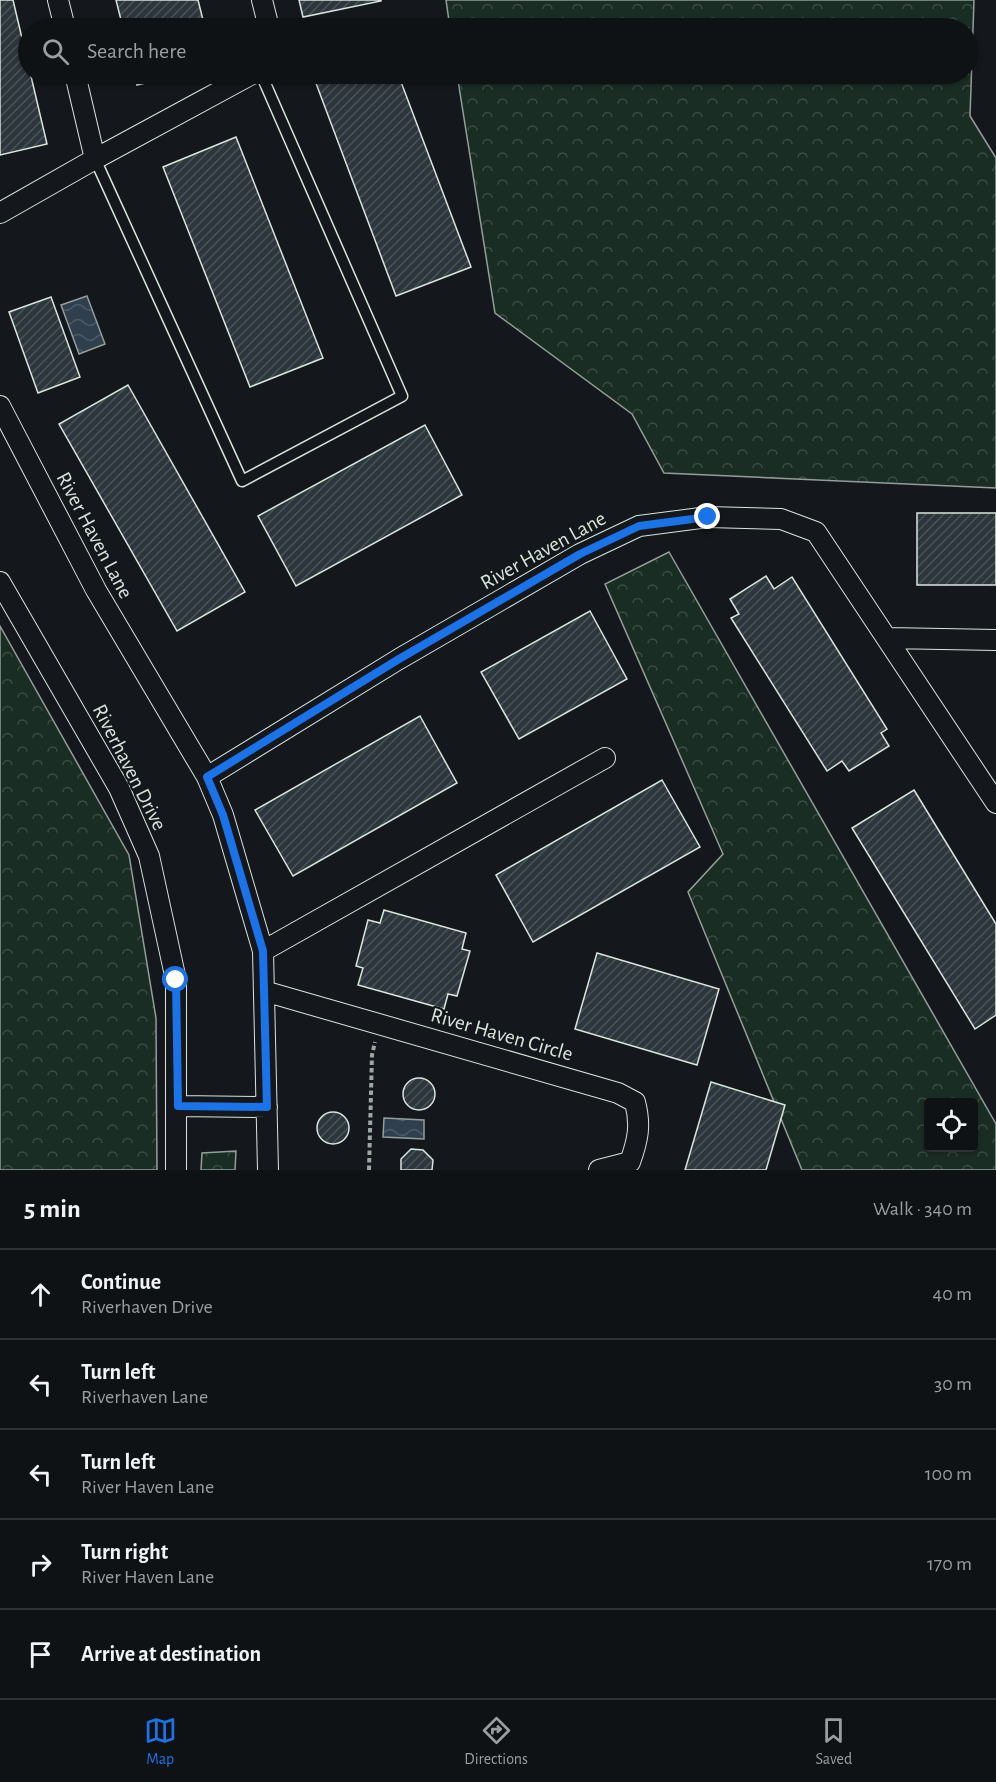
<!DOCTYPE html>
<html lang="en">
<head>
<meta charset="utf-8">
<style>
  :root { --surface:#0f1215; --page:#181b1e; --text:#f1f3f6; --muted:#9b9ea0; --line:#2f3234; --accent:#1a73e8 }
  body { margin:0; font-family:"Alegreya Sans",sans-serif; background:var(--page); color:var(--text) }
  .controls { position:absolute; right:18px; bottom:18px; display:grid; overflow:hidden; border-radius:6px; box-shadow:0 2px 4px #0004 }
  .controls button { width:54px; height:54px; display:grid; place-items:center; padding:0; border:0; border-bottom:2px solid var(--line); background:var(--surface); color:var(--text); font:30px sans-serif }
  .stop { position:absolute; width:18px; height:18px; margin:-14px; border:4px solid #1a73e8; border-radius:50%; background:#fff }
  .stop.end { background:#1a73e8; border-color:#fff; box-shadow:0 2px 6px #0008 }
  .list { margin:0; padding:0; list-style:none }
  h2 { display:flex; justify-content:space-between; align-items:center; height:78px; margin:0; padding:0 24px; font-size:26px }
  h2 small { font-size:20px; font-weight:400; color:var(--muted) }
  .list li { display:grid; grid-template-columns:39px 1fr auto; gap:18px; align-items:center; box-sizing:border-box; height:90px; padding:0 24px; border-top:2px solid var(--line) }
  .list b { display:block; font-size:22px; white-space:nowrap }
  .list p { margin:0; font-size:20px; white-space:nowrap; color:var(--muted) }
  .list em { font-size:20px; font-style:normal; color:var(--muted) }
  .icon { flex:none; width:33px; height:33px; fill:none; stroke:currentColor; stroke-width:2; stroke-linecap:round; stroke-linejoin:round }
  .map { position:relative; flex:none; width:996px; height:1170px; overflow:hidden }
  .search { position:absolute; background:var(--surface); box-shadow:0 2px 4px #0004; left:18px; right:18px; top:18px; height:66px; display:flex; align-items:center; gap:15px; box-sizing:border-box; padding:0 21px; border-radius:33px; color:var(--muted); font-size:22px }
  .sheet { height:528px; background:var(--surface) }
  nav { display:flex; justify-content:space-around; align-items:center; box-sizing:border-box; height:84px; border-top:2px solid var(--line); background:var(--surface); font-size:16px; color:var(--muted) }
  nav a { display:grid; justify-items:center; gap:3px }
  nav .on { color:var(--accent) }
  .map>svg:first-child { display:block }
</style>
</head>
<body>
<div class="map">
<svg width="996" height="1170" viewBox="0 0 996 1170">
  <defs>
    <pattern id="forest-crowns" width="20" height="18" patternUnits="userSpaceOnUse" patternTransform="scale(1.5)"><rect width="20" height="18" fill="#1a2d24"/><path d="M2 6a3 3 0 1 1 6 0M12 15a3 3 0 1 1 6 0" fill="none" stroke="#3b4b43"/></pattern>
    <pattern id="water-waves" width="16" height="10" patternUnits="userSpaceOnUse" patternTransform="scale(1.5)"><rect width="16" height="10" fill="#2f3f4d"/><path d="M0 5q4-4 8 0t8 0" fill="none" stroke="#4c5b66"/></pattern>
    <pattern id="building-hatch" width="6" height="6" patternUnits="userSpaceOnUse" patternTransform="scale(1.5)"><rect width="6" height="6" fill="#2c363c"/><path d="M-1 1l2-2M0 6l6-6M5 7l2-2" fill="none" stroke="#4a5358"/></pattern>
  </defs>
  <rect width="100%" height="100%" fill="#14181c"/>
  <path fill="url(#forest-crowns)" stroke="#939e99" stroke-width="1.5" fill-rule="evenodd" d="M446 0H974L970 116 996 158V488L664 473 632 414 495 313 457 74H968V28H450Z
    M669 552 996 1124V1170H802L688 892 723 854 605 584ZM928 1102H974V1148H928Z
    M0 626 129 855 156 1018 157 1170H0Z
    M236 1151 235 1170H201L202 1153Z"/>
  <path fill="url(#water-waves)" stroke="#939e99" stroke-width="1.5" d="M87 296 105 344 79 354 61 305Z
    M384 1118 424 1120V1139L383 1137Z"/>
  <path fill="url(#building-hatch)" stroke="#d8e6dc" stroke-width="1.5" d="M0 0H13L47 144 0 155Z
    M116 0H198L205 28H123Z
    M299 0H381V1L303 17Z
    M135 74H181L137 85Z
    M326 74H398L471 267 396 296 314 78Z
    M236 137 323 358 250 387 163 167Z
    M51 297 80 377 38 393 9 312Z
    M128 385 245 592 177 631 59 424Z
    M425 425 462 495 296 586 258 516Z
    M917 513H996V585H917Z
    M766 576 774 589 792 577 887 729 881 733 889 746 849 771 842 761 827 771 731 618 739 614 730 599Z
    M590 611 627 679 519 739 481 672Z
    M420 716 457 783 293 876 255 810Z
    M662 780 700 847 533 942 496 875Z
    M914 790 996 924V1015L975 1029 852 828Z
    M384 910 466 933 462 949 470 951 457 996 448 994 444 1009 358 985 363 968 356 966 368 920 380 923Z
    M597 953 719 989 697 1065 575 1029Z
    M403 1094a16 16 0 1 1 32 0a16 16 0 1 1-32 0Z
    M711 1082 785 1105 766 1170H685Z
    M317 1128a16 16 0 1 1 32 0a16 16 0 1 1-32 0Z
    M411 1149 423 1150 433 1160 432 1170H401V1159Z"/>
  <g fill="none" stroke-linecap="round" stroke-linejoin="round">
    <g stroke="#d8e6dc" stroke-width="13">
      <path id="lane" d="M95 159 242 481 402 396 261 74"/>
    </g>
    <g stroke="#d8e6dc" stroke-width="22">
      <path id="street" d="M58 0 65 28
        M262 0 269 28
        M75 74 95 159 252 74
        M0 213 95 159
        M0 406 96 590 207 777 223 815 263 951 268 1170
        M0 582 119 788 149 856 176 980V1170
        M888 638 996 640
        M207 777 399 659 580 554 639 526 708 517 781 519 816 532 996 803
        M263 951 605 758
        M264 991 618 1093 635 1102C641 1125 638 1140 630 1162L599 1170
        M178 1106 267 1107"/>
    </g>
    <path stroke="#9da8a2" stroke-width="4" stroke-dasharray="4.5 3" stroke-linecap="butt" d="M369 1170 372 1055 375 1042"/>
    <use href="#lane" stroke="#14181c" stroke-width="10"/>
    <use href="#street" stroke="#14181c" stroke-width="20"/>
  </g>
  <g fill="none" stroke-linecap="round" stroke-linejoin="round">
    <path stroke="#1a73e8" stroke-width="8" d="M176 980 178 1106 267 1107 263 951 223 815 207 777 399 659 580 554 639 526 708 517"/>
  </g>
  <g text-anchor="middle" stroke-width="4.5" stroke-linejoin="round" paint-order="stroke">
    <g font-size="21" fill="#d8e6dc" stroke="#14181c">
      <text transform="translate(95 535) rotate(62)" y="7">River Haven Lane</text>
      <text transform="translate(543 550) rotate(-29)" y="7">River Haven Lane</text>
      <text transform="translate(130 767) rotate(63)" y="7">Riverhaven Drive</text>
      <text transform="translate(502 1034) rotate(16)" y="7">River Haven Circle</text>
    </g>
  </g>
</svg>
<div class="controls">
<button><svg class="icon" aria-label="locate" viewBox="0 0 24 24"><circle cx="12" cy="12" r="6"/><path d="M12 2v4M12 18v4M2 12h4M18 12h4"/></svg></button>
</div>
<div class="stop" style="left:176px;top:980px"></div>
<div class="stop end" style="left:708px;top:517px"></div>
<div class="search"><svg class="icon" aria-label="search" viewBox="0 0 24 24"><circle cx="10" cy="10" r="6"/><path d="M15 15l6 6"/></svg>Search here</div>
</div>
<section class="sheet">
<h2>5 min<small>Walk · 340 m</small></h2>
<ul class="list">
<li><svg class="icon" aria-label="ahead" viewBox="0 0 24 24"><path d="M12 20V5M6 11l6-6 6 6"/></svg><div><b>Continue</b><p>Riverhaven Drive</p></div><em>40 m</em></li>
<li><svg class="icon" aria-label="left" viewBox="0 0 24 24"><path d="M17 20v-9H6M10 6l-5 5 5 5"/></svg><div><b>Turn left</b><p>Riverhaven Lane</p></div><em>30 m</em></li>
<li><svg class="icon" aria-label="left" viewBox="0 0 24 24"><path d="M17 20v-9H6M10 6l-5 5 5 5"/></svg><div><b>Turn left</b><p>River Haven Lane</p></div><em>100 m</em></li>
<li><svg class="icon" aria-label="right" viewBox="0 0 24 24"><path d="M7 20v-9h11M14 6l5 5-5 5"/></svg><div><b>Turn right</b><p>River Haven Lane</p></div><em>170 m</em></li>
<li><svg class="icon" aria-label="arrive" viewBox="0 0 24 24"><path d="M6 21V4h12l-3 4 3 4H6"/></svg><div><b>Arrive at destination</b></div></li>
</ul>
</section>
<nav>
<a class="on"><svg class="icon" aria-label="map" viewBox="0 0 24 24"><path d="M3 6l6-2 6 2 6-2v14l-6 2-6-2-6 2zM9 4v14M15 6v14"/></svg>Map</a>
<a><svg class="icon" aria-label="directions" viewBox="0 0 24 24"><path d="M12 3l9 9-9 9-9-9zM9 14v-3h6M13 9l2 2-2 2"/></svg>Directions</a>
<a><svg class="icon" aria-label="saved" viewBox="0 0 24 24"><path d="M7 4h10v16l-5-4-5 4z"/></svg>Saved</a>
</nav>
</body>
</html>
